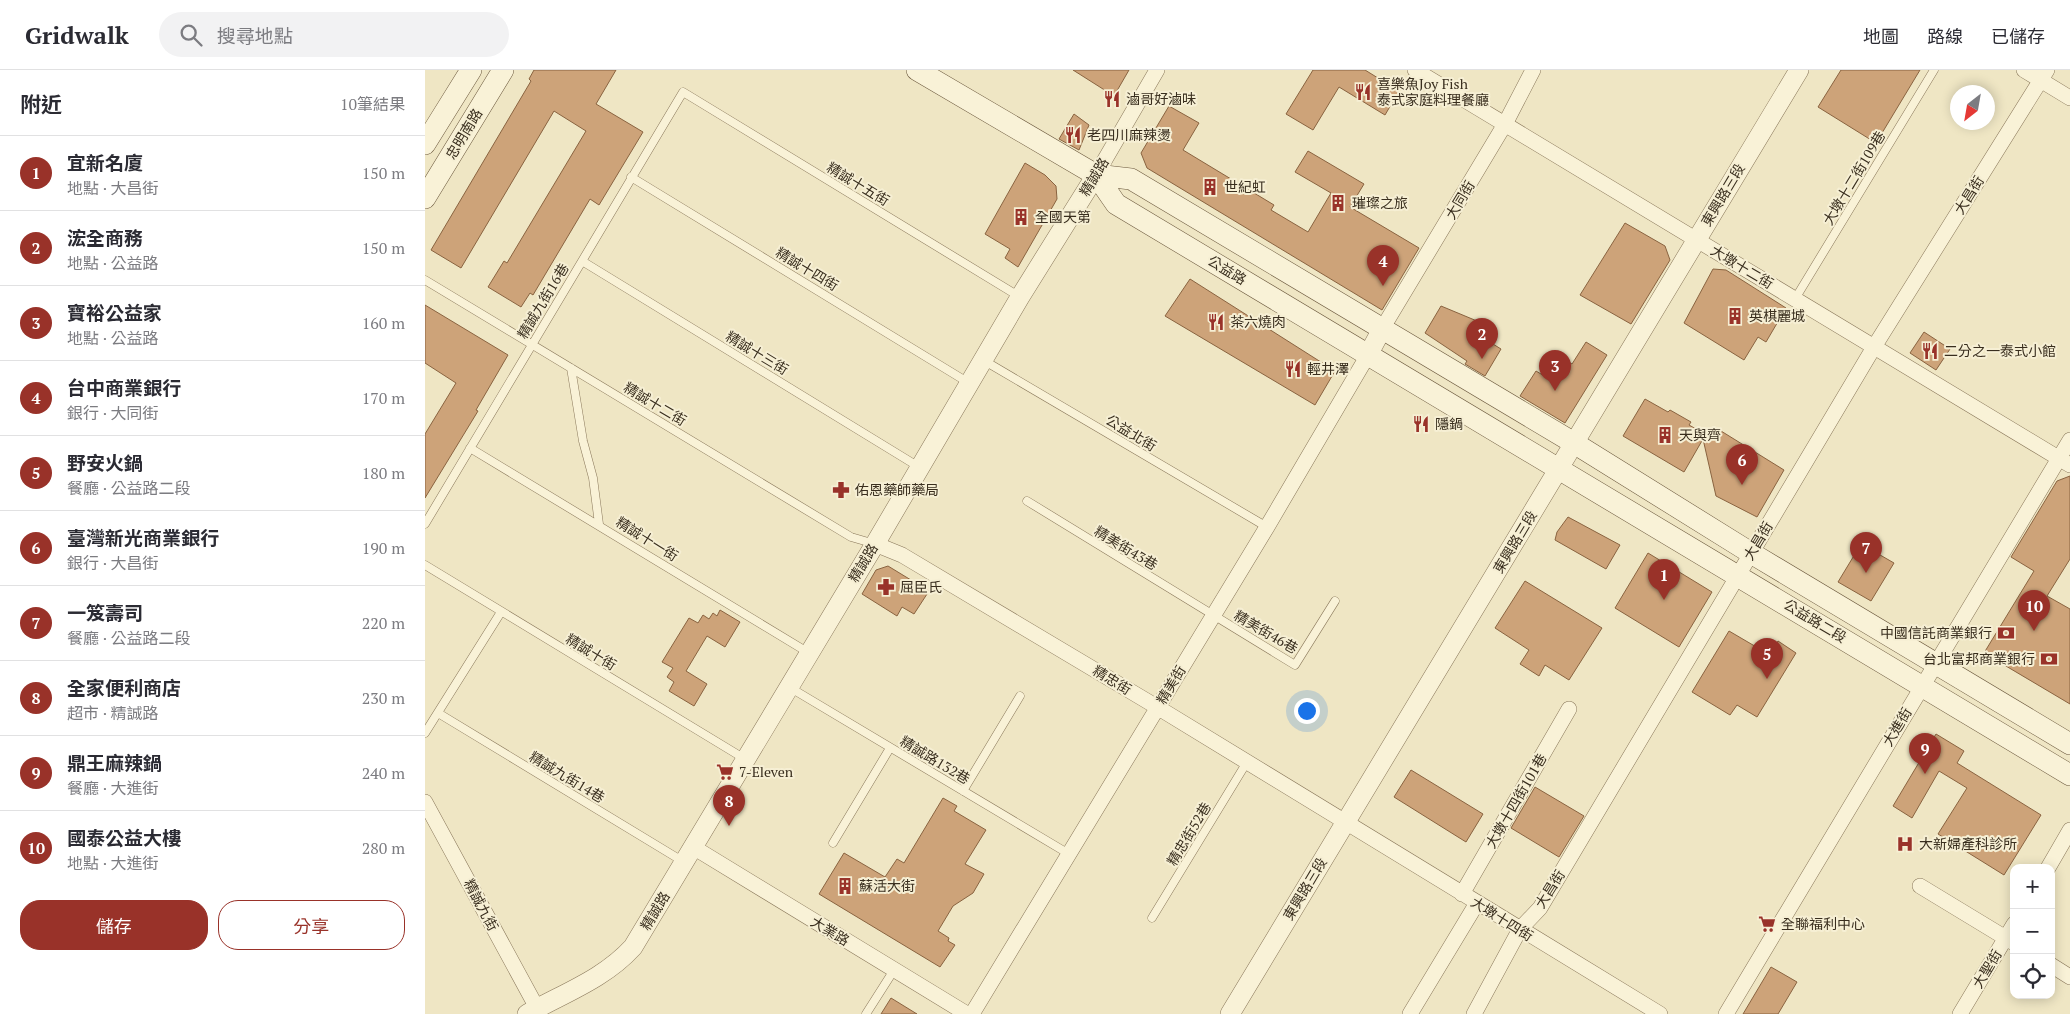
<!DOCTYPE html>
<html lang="zh-TW">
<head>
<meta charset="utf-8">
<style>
  :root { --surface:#fff; --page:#f2f2f3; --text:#2b2b33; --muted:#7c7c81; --line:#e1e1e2; --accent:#993229 }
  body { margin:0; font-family:"PT Serif","Noto Sans TC",serif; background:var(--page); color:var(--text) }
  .controls { position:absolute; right:15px; bottom:15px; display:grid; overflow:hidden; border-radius:10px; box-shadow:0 2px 12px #0003 }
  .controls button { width:45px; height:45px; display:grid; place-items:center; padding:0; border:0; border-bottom:1px solid var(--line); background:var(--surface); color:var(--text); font:25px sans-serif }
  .compass { position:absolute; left:1525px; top:15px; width:45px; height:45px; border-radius:50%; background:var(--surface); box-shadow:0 2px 12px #0003; rotate:211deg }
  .you { position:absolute; left:881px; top:640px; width:18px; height:18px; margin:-12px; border:4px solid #fff; border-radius:50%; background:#1a73e8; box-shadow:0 0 0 8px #1a73e833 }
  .badge { display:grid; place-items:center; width:32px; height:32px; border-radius:50%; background:var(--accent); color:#fff; font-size:16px; font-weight:700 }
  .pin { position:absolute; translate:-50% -41px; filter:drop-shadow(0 1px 2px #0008) }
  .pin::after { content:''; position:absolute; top:26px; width:18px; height:15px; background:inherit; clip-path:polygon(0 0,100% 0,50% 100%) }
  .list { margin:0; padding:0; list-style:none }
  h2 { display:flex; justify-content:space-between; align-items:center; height:65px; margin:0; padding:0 20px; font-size:21px }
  h2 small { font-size:16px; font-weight:400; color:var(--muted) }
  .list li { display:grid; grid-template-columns:32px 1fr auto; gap:15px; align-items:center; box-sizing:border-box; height:75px; padding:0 20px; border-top:1px solid var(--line) }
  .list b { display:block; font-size:19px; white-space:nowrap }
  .list p { margin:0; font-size:16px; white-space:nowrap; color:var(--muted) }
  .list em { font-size:16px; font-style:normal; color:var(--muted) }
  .actions { display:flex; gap:10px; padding:15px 20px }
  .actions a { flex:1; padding:11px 0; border:1px solid var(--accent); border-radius:20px; text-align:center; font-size:18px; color:var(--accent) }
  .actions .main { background:var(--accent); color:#fff }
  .icon { flex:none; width:28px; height:28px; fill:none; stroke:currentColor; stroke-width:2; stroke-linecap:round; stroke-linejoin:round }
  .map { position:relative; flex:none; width:1645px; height:944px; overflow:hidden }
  header { display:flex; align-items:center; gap:30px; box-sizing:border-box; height:70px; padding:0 25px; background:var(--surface); border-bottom:1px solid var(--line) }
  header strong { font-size:24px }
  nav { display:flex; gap:28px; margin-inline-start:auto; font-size:18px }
  .search { width:350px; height:45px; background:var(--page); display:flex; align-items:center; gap:12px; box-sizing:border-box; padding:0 18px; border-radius:28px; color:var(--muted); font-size:19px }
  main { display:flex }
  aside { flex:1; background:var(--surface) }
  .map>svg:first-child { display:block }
</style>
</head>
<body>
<header>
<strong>Gridwalk</strong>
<div class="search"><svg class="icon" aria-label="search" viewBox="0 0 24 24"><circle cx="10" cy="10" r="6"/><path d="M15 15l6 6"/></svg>搜尋地點</div>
<nav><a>地圖</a><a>路線</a><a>已儲存</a></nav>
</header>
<main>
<aside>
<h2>附近<small>10筆結果</small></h2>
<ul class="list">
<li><span class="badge">1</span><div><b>宜新名廈</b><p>地點 · 大昌街</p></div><em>150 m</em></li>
<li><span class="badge">2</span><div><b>浤全商務</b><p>地點 · 公益路</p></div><em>150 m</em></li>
<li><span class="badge">3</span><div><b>寶裕公益家</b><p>地點 · 公益路</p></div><em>160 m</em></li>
<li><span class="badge">4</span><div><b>台中商業銀行</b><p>銀行 · 大同街</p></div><em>170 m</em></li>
<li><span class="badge">5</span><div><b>野安火鍋</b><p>餐廳 · 公益路二段</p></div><em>180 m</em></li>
<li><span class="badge">6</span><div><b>臺灣新光商業銀行</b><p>銀行 · 大昌街</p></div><em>190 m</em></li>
<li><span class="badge">7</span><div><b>一笈壽司</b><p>餐廳 · 公益路二段</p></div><em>220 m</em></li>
<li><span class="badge">8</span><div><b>全家便利商店</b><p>超市 · 精誠路</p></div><em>230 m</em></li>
<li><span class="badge">9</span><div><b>鼎王麻辣鍋</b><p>餐廳 · 大進街</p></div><em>240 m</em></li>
<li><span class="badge">10</span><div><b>國泰公益大樓</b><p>地點 · 大進街</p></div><em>280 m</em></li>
</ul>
<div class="actions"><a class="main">儲存</a><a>分享</a></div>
</aside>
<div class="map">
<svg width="1645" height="944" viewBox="0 0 1645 944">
  <rect width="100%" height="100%" fill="#efe6c4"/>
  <path fill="#cda379" stroke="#896340" d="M109 0H191L171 34 218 62 174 135 165 129 108 225 105 223 96 237 63 217 79 191 82 193 161 61 129 41 36 198 6 180 106 11 104 9Z
    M648 0H704L689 26Z
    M888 0H940L974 21 960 45 914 17 888 60 861 44Z
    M1416 0H1495L1451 73 1393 37Z
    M744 36 774 53 758 80 849 135 846 140 883 162 906 123 870 102 883 81 939 114 925 137 994 178 957 240 722 98 716 83Z
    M649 44 664 55 654 80 634 69Z
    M600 93 620 105 631 116 632 129 593 197 580 188 585 179 560 164Z
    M1200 153 1240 176 1245 190 1206 254 1155 225Z
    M1288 199 1301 200 1361 238 1341 272 1333 267 1319 290 1259 253Z
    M765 209 910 301 890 335 740 246Z
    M0 235 83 285 51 340 53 341 0 428V364L31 313 0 293Z
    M1016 236 1052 251 1047 261 1076 279 1060 306 1040 294 1042 291 1000 263Z
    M1499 262 1525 279 1511 300 1485 283Z
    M1161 272 1182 285 1140 353 1095 326 1111 301 1126 310 1139 289 1147 294Z
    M1220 329 1243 342 1245 340 1266 352 1264 355 1292 371 1296 361 1359 400 1332 447 1291 426 1278 369 1259 402 1198 366Z
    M1645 406V489L1622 526 1645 539V634L1559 583 1609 501 1586 487 1632 411Z
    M1143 447 1195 475 1181 499 1130 470 1132 462Z
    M1436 474 1469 493 1446 531 1413 512Z
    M1223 483 1287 522 1254 577 1190 538Z
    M463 496 504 521 489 544 477 537 472 546 437 524 451 500Z
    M1100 511 1177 558 1144 610 1120 595 1114 606 1095 594 1104 580 1070 558Z
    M295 540 315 552 300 577 282 566 261 601 282 614 269 636 244 621 249 612 242 607 248 598 237 592 264 548 273 553 278 545 284 549 288 543 292 546Z
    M1304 561 1345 585 1353 571 1371 583 1332 647 1312 635 1305 645 1267 622Z
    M1511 664 1539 681 1532 693 1616 745 1579 805 1513 764 1542 718 1514 701 1487 748 1468 736Z
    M986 700 1058 744 1041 772 969 727Z
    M1110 717 1159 746 1134 787 1086 758Z
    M518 728 532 736 529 741 561 760 540 794 559 804 548 823 528 836 513 861 524 868 523 871 530 875 515 897 394 824 419 783 460 807 472 789 479 793Z
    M1346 897 1372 912 1353 944H1318Z
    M466 928 492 944H456Z"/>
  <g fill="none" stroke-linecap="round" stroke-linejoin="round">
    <g stroke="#89775a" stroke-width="9">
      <path id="service" d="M206 107 544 313
        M157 191 494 397
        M0 210 426 467 450 474
        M1370 229 1509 0
        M558 290 842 457
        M146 298 158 371 168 408 174 454
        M45 378 384 583
        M602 431 870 595 910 531
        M0 454 258 22 595 227
        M0 495 320 689
        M364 617 644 784
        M13 643 259 792
        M0 663 76 542
        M538 721 595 626
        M408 773 465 678
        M727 848 822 692
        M441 944 469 900"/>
    </g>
    <g stroke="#89775a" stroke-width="16">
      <path id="minor" d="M990 0 1645 395
        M1599 0 1645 28
        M671 105 732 0
        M957 259 1080 54 1108 0
        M450 474 477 485 732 637 1235 944
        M0 732 112 938
        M268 777 542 944
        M1623 798 1645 760
        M1495 816 1589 873
        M1037 824 1144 639
        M1626 895 1645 907
        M547 944 842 457 943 285
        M985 944 1052 833
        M1049 944 1095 859 1115 838 1449 277 1622 0
        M1301 944 1645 370
        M1535 944 1589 854"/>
    </g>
    <g stroke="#89775a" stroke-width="20">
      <path id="tertiary" d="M943 285 957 259
        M102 944C139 923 179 909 208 877L450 474 595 227 671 105
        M805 944 1374 0"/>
    </g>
    <g stroke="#6b583d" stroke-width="22">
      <path id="secondary" d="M492 0 671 105 691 134 1645 705
        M0 74 46 0
        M671 105 706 109 1149 373 1326 483 1645 674
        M0 128 78 0"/>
    </g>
    <use href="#service" stroke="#f9f2d7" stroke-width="8"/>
    <use href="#minor" stroke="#f9f2d7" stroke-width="15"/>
    <use href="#tertiary" stroke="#f9f2d7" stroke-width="19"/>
    <use href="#secondary" stroke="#f9f2d7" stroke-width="21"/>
  </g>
  <defs>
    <g id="restaurant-bare" transform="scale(1.35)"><path d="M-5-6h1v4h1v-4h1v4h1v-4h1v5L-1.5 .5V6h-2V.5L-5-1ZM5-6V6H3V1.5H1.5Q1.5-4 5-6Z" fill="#993229" stroke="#f6efd4" stroke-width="2.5" paint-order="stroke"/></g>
    <g id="building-bare" transform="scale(1.35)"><path d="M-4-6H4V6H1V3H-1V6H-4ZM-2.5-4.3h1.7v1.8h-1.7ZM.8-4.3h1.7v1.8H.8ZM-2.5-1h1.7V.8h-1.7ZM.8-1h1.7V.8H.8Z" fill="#993229" stroke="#f6efd4" stroke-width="2.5" paint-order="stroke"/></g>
    <g id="pharmacy-bare" transform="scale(1.35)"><path d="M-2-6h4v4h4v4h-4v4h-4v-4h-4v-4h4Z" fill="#993229" stroke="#f6efd4" stroke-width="2.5" paint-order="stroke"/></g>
    <g id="bank-bare" transform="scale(1.35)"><path d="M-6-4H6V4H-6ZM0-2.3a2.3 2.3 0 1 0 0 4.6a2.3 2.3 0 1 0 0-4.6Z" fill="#993229" stroke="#f6efd4" stroke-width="2.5" paint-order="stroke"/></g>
    <g id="supermarket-bare" transform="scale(1.35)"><path d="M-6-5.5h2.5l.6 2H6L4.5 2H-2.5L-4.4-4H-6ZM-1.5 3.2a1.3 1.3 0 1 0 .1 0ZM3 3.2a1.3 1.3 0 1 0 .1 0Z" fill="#993229" stroke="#f6efd4" stroke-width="2.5" paint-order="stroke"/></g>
    <g id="hospital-bare" transform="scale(1.35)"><path d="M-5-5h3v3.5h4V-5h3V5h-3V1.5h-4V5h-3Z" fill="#993229" stroke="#f6efd4" stroke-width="2.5" paint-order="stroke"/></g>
  </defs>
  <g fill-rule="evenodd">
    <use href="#restaurant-bare" x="938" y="22"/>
    <use href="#restaurant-bare" x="687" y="29"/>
    <use href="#restaurant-bare" x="648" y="65"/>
    <use href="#building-bare" x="785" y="117"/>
    <use href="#building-bare" x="913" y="133"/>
    <use href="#building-bare" x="596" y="147"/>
    <use href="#building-bare" x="1310" y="246"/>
    <use href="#restaurant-bare" x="791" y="252"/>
    <use href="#restaurant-bare" x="1505" y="281"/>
    <use href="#restaurant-bare" x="868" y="299"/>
    <use href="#restaurant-bare" x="996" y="354"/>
    <use href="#building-bare" x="1240" y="365"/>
    <use href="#pharmacy-bare" x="416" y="420"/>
    <use href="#pharmacy-bare" x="461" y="517"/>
    <use href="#bank-bare" x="1581" y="563"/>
    <use href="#bank-bare" x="1624" y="589"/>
    <use href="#supermarket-bare" x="300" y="702"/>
    <use href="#hospital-bare" x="1480" y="774"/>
    <use href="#building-bare" x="420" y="816"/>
    <use href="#supermarket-bare" x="1342" y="854"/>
  </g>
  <g text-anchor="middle" stroke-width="4" stroke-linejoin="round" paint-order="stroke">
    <g font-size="14" fill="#392e1e" stroke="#f6efd4" text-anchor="start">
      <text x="952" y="19">喜樂魚Joy Fish<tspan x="952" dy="16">泰式家庭料理餐廳</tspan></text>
      <text x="701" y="34">滷哥好滷味</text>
      <text x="662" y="70">老四川麻辣燙</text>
      <text x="799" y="122">世紀虹</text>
      <text x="927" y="138">璀璨之旅</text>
      <text x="610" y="152">全國天第</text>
      <text x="1324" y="251">英棋麗城</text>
      <text x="805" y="257">茶六燒肉</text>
      <text x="1519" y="286">二分之一泰式小館</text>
      <text x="882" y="304">輕井澤</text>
      <text x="1010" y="359">隱鍋</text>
      <text x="1254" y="370">天與齊</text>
      <text x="430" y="425">佑恩藥師藥局</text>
      <text x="475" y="522">屈臣氏</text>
      <text x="1567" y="568" text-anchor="end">中國信託商業銀行</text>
      <text x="1610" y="594" text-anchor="end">台北富邦商業銀行</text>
      <text x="314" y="707">7-Eleven</text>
      <text x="1494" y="779">大新婦產科診所</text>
      <text x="434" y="821">蘇活大街</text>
      <text x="1356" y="859">全聯福利中心</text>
    </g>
    <g font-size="14" fill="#392e1e" stroke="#f6efd4">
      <text transform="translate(39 64) rotate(-59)" y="5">忠明南路</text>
      <text transform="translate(669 107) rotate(-59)" y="5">精誠路</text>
      <text transform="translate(1429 108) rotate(-59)" y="5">大墩十二街109巷</text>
      <text transform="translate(433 114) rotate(31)" y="5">精誠十五街</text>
      <text transform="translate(1298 125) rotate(-59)" y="5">東興路三段</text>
      <text transform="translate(1544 125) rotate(-58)" y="5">大昌街</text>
      <text transform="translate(1035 130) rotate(-59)" y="5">大同街</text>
      <text transform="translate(1317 197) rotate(31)" y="5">大墩十二街</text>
      <text transform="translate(382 199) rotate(31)" y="5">精誠十四街</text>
      <text transform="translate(802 200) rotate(31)" y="5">公益路</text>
      <text transform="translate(118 231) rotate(-59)" y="5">精誠九街16巷</text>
      <text transform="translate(332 283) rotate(31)" y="5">精誠十三街</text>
      <text transform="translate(230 334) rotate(31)" y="5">精誠十二街</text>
      <text transform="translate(706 363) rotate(31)" y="5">公益北街</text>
      <text transform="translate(222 469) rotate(32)" y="5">精誠十一街</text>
      <text transform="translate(1333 471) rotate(-59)" y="5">大昌街</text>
      <text transform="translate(1090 472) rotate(-59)" y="5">東興路三段</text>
      <text transform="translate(701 478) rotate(31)" y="5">精美街43巷</text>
      <text transform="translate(438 493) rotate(-59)" y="5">精誠路</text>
      <text transform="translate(1390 551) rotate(31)" y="5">公益路二段</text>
      <text transform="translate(841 562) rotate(30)" y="5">精美街46巷</text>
      <text transform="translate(166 582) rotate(31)" y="5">精誠十街</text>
      <text transform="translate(687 610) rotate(31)" y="5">精忠街</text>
      <text transform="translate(746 615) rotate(-59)" y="5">精美街</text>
      <text transform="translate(1472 657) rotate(-59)" y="5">大進街</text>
      <text transform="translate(510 690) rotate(31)" y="5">精誠路132巷</text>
      <text transform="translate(142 707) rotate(31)" y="5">精誠九街14巷</text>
      <text transform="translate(1091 731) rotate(-60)" y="5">大墩十四街101巷</text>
      <text transform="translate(764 764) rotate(-59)" y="5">精忠街52巷</text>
      <text transform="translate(880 819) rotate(-59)" y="5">東興路三段</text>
      <text transform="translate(1125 819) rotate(-58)" y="5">大昌街</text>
      <text transform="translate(56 835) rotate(62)" y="5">精誠九街</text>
      <text transform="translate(230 841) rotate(-59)" y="5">精誠路</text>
      <text transform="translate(1077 849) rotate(32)" y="5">大墩十四街</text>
      <text transform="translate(405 861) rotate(31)" y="5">大業路</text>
      <text transform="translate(1562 899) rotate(-59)" y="5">大聖街</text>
    </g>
  </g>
</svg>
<div class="controls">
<button>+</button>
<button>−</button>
<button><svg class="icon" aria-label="locate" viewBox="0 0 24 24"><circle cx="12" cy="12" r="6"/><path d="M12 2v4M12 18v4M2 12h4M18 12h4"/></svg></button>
</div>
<svg class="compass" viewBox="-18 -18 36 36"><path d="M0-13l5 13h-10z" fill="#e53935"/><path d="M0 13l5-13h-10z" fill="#7c7c81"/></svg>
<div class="you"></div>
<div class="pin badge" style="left:1239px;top:530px">1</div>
<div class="pin badge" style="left:1057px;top:289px">2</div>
<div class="pin badge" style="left:1130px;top:321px">3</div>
<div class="pin badge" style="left:958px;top:216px">4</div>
<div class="pin badge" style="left:1342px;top:609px">5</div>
<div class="pin badge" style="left:1317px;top:415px">6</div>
<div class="pin badge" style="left:1441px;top:503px">7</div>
<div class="pin badge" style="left:304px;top:756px">8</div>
<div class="pin badge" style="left:1500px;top:704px">9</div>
<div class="pin badge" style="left:1609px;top:561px">10</div>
</div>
</main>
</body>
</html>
